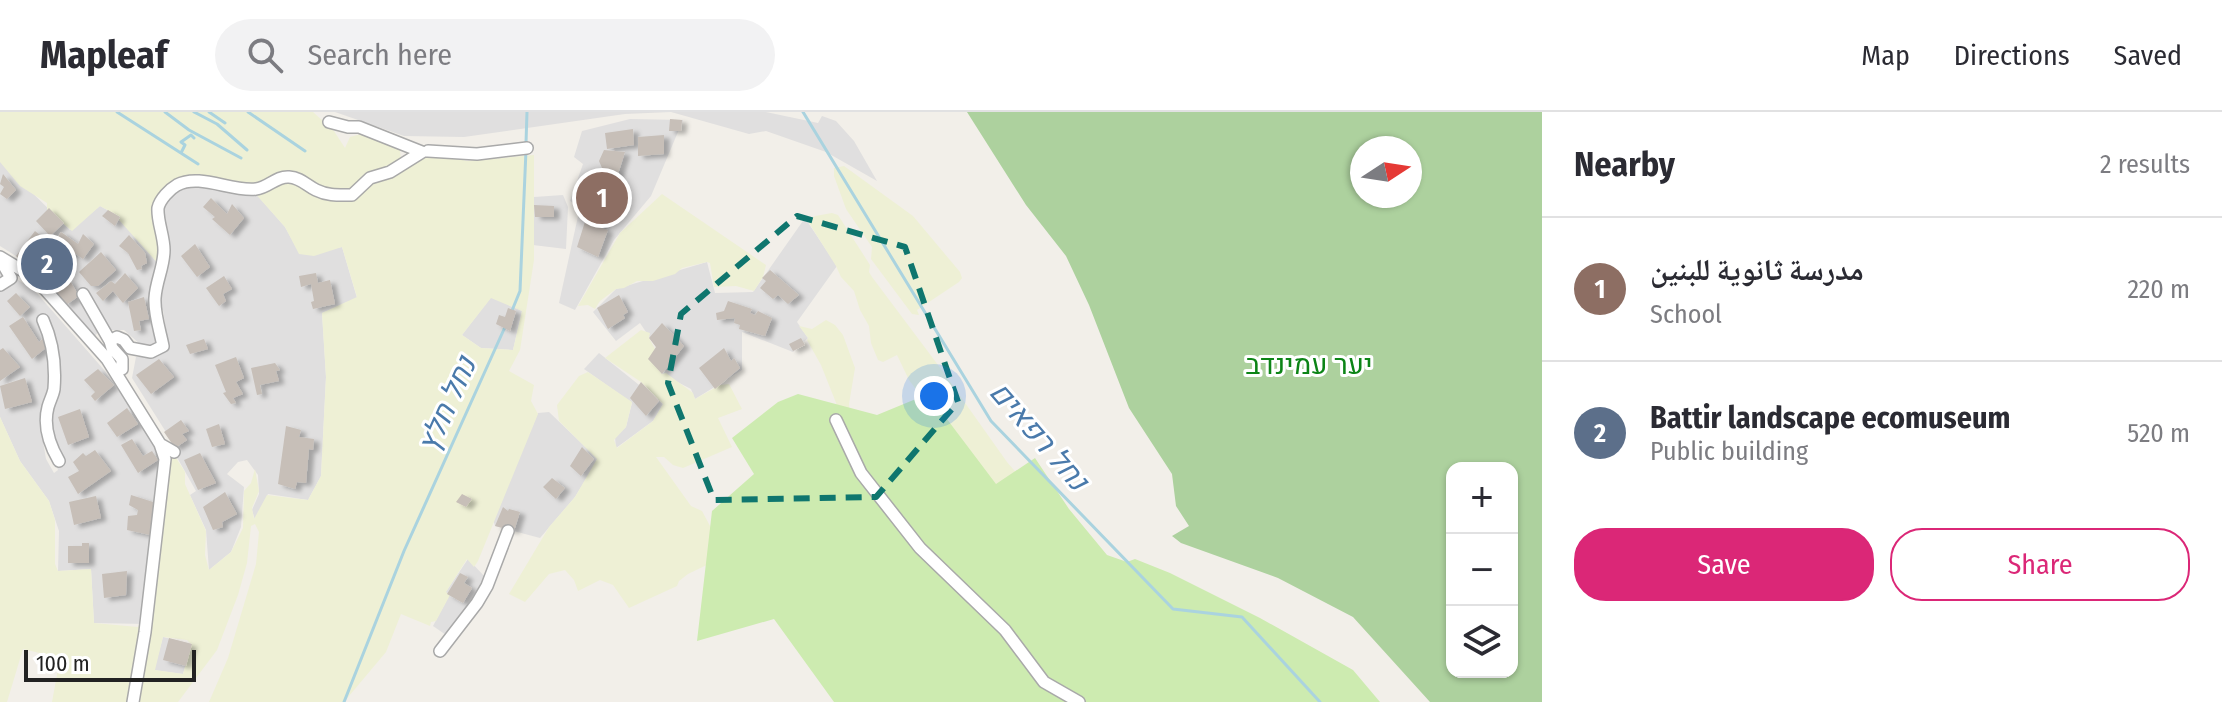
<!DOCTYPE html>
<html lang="en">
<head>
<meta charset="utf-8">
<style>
  :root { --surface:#fff; --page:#f2f2f3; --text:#2b2b33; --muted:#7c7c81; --line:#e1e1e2; --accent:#db2777 }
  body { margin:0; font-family:"Fira Sans Condensed","Noto Naskh Arabic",Heebo,sans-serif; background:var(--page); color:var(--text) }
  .controls { position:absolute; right:24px; bottom:24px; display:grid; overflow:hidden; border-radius:16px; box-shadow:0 2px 6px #0004 }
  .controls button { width:72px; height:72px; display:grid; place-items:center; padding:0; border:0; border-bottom:2px solid var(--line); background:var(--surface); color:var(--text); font:40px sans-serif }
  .compass { position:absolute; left:1350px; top:24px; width:72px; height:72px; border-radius:50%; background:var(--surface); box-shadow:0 2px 6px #0004; rotate:78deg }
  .scale { position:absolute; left:24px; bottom:20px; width:172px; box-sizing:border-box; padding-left:8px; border:4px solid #222; border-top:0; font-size:22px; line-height:28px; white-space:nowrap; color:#222; -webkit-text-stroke:6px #fff; paint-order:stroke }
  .you { position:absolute; left:934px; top:284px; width:28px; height:28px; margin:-20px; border:6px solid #fff; border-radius:50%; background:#1a73e8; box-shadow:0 0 0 12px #1a73e833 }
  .badge { display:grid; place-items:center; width:52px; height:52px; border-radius:50%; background:var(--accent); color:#fff; font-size:26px; font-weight:700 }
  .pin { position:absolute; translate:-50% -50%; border:4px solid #fff; box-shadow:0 2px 8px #0006 }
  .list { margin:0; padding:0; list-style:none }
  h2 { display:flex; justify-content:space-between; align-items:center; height:104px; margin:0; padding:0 32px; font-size:34px }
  h2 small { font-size:26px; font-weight:400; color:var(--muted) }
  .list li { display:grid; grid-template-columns:52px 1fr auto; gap:24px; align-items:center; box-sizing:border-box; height:144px; padding:0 32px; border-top:2px solid var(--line) }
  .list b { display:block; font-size:30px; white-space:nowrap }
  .list p { margin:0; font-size:26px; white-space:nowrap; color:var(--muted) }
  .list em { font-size:26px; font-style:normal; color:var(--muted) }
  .actions { display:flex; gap:16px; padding:24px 32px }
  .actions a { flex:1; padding:18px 0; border:2px solid var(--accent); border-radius:32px; text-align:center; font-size:28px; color:var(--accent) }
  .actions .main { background:var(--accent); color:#fff }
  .icon { flex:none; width:44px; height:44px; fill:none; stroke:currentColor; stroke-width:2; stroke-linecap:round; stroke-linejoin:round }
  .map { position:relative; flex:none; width:1542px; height:590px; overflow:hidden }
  header { display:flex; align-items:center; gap:48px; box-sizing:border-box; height:112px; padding:0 40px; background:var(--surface); border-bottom:2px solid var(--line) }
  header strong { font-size:38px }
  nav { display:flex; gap:44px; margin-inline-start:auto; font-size:28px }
  .search { width:560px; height:72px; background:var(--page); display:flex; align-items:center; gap:20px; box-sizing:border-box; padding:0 28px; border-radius:44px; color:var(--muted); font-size:30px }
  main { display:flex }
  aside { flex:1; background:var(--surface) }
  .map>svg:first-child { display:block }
</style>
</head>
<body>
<header>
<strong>Mapleaf</strong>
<div class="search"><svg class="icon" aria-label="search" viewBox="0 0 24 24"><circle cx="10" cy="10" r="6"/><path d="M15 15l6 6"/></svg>Search here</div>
<nav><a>Map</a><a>Directions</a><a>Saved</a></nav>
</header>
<main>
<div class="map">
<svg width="1542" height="590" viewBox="0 0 1542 590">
  <defs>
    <filter id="shadow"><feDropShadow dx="5.5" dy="3" stdDeviation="2" flood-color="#0004"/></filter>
  </defs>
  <rect width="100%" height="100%" fill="#f2efe9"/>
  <path fill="#e0dfdf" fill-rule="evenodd" d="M335 0H766L818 11 822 4 836 9 854 29 877 69 826 40 766 19 749 22 671 0 625 2 464 25 404 24Z
    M630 7 683 8 651 84 614 128 575 198 559 191 580 95 570 89 583 52 574 45 582 19Z
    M0 49 70 118 100 94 120 105 162 157 160 188 169 145 160 91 178 72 252 77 285 115 300 142 342 135 357 186 322 201 326 265 321 364 308 388 268 382 255 408 252 398 259 382 258 363 247 348 238 350 227 362 244 375 241 415 231 440 209 458 206 418 190 383 196 379 174 340 176 336 132 266 136 245H157L169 238 163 198H158L157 226 153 233H141L124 218H100L94 225 57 181 68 168 62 155 52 163 45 158 37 166 16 144 0 134Z
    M563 83 568 95 566 137 533 133 534 85Z
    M805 106 837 154 797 210 808 226 793 240 742 220V258L695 287 691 277 662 262 656 235 640 211 616 229 593 200 616 177 707 150 715 181 753 180Z
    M0 149 8 168 15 166 34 178 105 259 164 344 162 363 168 376 163 378 146 512 94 511 91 457 58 459 59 419 49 389 20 349 0 305ZM51 256 55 286 47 307 48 331 58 358 54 361 46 347 42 323V302L50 286Z
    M491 185 522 199 513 238 481 236 462 223Z
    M599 241 663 292 653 309 616 336 615 325 626 315 632 291 584 257Z
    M549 300 598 347 575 385 540 426 495 414 493 407 538 301Z
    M468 447 486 466 468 505 449 525 433 514 449 484 445 481Z
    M163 525 192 532 183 562 154 558Z"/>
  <path fill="#eef0d5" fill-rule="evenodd" d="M0 0H313L334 19 345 36 350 25 361 22 395 29 400 38 401 51 431 41 467 49 534 43V148L520 238 509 259 534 273 531 289 538 302 478 449 474 455 467 447 446 480 450 483 436 509 431 510 430 514 401 502 386 540 344 590H209L228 546 256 452 259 420 255 412 251 414 247 451 238 483 217 538 178 590H52L60 546 23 537 7 590H0V305L20 349 49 389 55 408V452L58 459 91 457 94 511 138 515 140 511 146 512 153 497 166 387 163 382V377L167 375 165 370 170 359 168 344 173 341 185 360V372L206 419 205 443 209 458 231 440 243 416 244 379 251 371 255 357 259 379 252 396 254 407 267 383 308 388 321 364 326 265 322 201 357 185 342 135 314 144 299 142 285 115 252 78 178 72 160 91 169 150 158 191 162 156 119 108 120 105 100 94 72 119 47 98V91L20 74 0 50ZM491 186 522 199 513 238 481 236 462 223ZM163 525 187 528 191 532 183 562 155 558Z
    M844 54 913 104 960 160 962 166 959 170 917 198 919 203 912 202 871 147 872 135 846 97 834 64V56Z
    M662 82 766 153 763 165 754 179 736 174 714 175 710 151 707 150 682 156 675 162 653 169H637L624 176 616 177 600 189 595 197 588 193 578 194 620 121Z
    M832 101 838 103 870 153 869 160 872 165 941 257 1007 350 1040 388 1032 456 958 334 909 268 897 243 883 250 878 248 871 231 869 214 860 198 854 179 841 165 836 154 809 111V108L815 104Z
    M826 208 835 213 843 223 855 256 849 292 852 331 821 253 807 228 808 226 799 214 812 217Z
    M641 218 650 221 649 226 655 237 662 262 666 261 693 281 695 287 720 273 729 272 742 297 718 306 732 335 683 356 673 353 664 345H656L691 394 702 399 724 440 719 447 688 462 679 469 677 474 629 496 613 473 600 468 578 479 574 468 565 458 549 462 525 490 509 482 549 415 575 385 597 347 559 309 557 293 579 264 588 260 632 290 626 315 614 328 617 336 653 309 663 292 641 270 605 246Z"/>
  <path fill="#cdebb0" d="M798 282 877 303 928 282 996 372 1035 346 1069 397 1107 443 1127 450 1135 447 1170 461 1260 506 1353 558 1380 590H834L774 507 697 529 712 399 754 362 732 326 778 290Z"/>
  <path fill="#add19e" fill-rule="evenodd" d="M967 0H1542V590H1430L1353 505 1278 466 1181 431 1172 424 1189 414 1176 394 1172 362 1129 296 1089 193 1066 144 1026 93ZM1362 36H1410V84H1362ZM1452 356H1512V560H1452Z"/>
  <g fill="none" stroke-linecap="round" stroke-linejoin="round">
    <path stroke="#aad3df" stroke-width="3" d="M117 0 198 52
      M165 0 189 18 241 46
      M194 0 217 12 247 38
      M209 0 225 11
      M248 0 305 39
      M803 0 991 309 1173 497 1242 505 1320 590
      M526 31 527 0
      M181 41 185 33 181 30 191 23 194 26
      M511 201 520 179 526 38
      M344 590 404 439 505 215"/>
  </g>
  <path fill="#c7bfb8" filter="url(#shadow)" d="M670 7 682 8 681 19H669Z
    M633 17 634 33 607 37 605 21Z
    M664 23V42L638 44V25Z
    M604 38 625 40 601 116 608 118 598 145 577 135 602 56 599 49Z
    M3 62 16 78 7 87 0 82 4 75 0 72Z
    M211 86 227 102 232 92 244 106 230 123 212 107 215 105 203 95Z
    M534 93 554 94V105H535Z
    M49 96 64 111 50 124 36 109Z
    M108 98 120 105 115 114 102 104Z
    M35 119 45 127 41 132 62 156 54 165 44 154 47 152 34 140 24 151 16 144Z
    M61 120 78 132 83 122 94 132 83 147 73 140 69 148 52 134Z
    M129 123 145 141 147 151 141 154 142 157 137 158 128 141 119 134Z
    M195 132 210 155 197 165 181 144Z
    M101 140 116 158 98 174H91L79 160Z
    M770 158 799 183 788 192 778 183 773 187 760 176 766 169 762 166Z
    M125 161 138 176 123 191 113 179 103 189 96 181 111 169 115 172Z
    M316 161 318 171 330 168 335 192 313 197 311 190 314 189 311 172 301 175 299 164Z
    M224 164 232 177 223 182 226 189 219 194 206 176Z
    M69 167 79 184 66 193 56 179Z
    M16 181 30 195 20 204 7 189Z
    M619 183 628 200 623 203 625 206 608 217 597 196Z
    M144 185 149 207 139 209 141 218 134 219 128 190Z
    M728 189 752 197 750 201 755 203 758 199 772 206 765 224 739 217 740 213 734 211 735 206 717 208 716 201 724 199Z
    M508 196 516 199 510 219 496 212 499 203 505 205Z
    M23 205 39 230 45 225 47 235 32 247 9 214Z
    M662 211 684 234 662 262 648 247 656 235 649 226Z
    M801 226 805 233 793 239 789 232Z
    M204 227 208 237 190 242 186 233Z
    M3 236 20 255 0 269V238Z
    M724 236 731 249 734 246 740 256 715 277 699 256Z
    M236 245 244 266 236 270 243 282 233 286 236 291 231 292 223 281 226 280 215 253Z
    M159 247 174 265 151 282 136 263Z
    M275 251 280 258 276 259 279 269 260 273 262 282 257 283 251 256Z
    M98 257 114 273 95 289 91 284 95 280 84 268Z
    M25 266 32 290 5 297 0 274Z
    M641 270 659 289 646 304 630 286Z
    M127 296 138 312 117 325 107 311Z
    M80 297 89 325 68 333 58 305Z
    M181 308 189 319 182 322 187 328 175 336 164 320Z
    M219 312 225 332 212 335 206 317Z
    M286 314 301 318 299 325 314 327 313 338 309 337 306 371 297 370 295 377 278 372Z
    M132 327 143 344 152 339 158 348 138 361 121 333Z
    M582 335 594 347 581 364 570 354Z
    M95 338 111 359 78 382 68 365 79 359 73 350 83 341 86 344Z
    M200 341 216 371 198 378 184 348Z
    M552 366 565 376 556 387 543 375Z
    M225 380 237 402 222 410 223 415 213 418 203 395Z
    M462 382 472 387 466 395 456 390Z
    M131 383 153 390 150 423 127 418 128 404 137 403 138 398 129 393Z
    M96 384 101 406 74 413 69 390Z
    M503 395 508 399 509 397 520 400 514 419 495 414Z
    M82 431H89V451H68V434H82Z
    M127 459 126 483 104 486 102 462Z
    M460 461 468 465 464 471 472 476 463 491 447 482Z
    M169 526 192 532 186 554 163 548Z"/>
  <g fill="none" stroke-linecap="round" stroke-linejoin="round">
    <g stroke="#a9a9a9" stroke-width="14">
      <path id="minor" d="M329 10 348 15H359L422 40
        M428 39 477 42 527 36
        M0 145 35 166 107 247 160 332 165 347 145 520 133 590
        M0 173 11 166 0 147
        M83 182 110 229 112 236 122 247V257L115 260
        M43 208C53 230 56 252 54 277 53 283 50 288 48 295 43 314 49 332 59 349
        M110 229 117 225 124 228 130 236 151 240 163 234C160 219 154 201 155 186 156 169 164 155 164 138 164 124 157 109 158 96 160 87 170 77 177 73 200 61 231 80 256 77 268 76 276 64 289 65 301 66 306 73 316 78 328 84 339 83 352 83L370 66 390 60 422 40
        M836 308 861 361 920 436 1005 518 1044 570 1079 590
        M160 332 174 340
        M440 539 477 491 487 474 508 419"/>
    </g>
    <use href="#minor" stroke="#fff" stroke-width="11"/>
  </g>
  <path fill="none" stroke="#0f766e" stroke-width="6" stroke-dasharray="16 10" stroke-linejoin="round" d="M797 104 905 135 958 290 876 385 714 388 668 271 681 202Z"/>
  <g text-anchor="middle" stroke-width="6" stroke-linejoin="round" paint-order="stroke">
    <g font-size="28" fill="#0c8416" stroke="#fff">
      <text x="1309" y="262">יער עמינדב</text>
    </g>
    <g font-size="30" font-style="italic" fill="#4a7aab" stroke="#fff">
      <text transform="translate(447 293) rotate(-66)" y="10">נחל חלץ</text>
      <text transform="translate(1039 324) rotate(49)" y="10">נחל רפאים</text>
    </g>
  </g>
</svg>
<div class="controls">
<button>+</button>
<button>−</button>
<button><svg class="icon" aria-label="layers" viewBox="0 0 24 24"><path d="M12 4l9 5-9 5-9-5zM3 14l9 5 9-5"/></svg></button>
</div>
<svg class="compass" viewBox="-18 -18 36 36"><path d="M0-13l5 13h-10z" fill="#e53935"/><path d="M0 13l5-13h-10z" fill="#7c7c81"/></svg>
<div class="scale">100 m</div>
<div class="you"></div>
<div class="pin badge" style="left:602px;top:86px;background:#8d6e63">1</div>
<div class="pin badge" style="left:47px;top:152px;background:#5c6f8a">2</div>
</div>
<aside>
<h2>Nearby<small>2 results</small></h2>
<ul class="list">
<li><span class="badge" style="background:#8d6e63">1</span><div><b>مدرسة ثانوية للبنين</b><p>School</p></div><em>220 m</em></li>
<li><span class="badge" style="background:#5c6f8a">2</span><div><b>Battir landscape ecomuseum</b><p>Public building</p></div><em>520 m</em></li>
</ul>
<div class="actions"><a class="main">Save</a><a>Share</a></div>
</aside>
</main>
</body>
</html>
